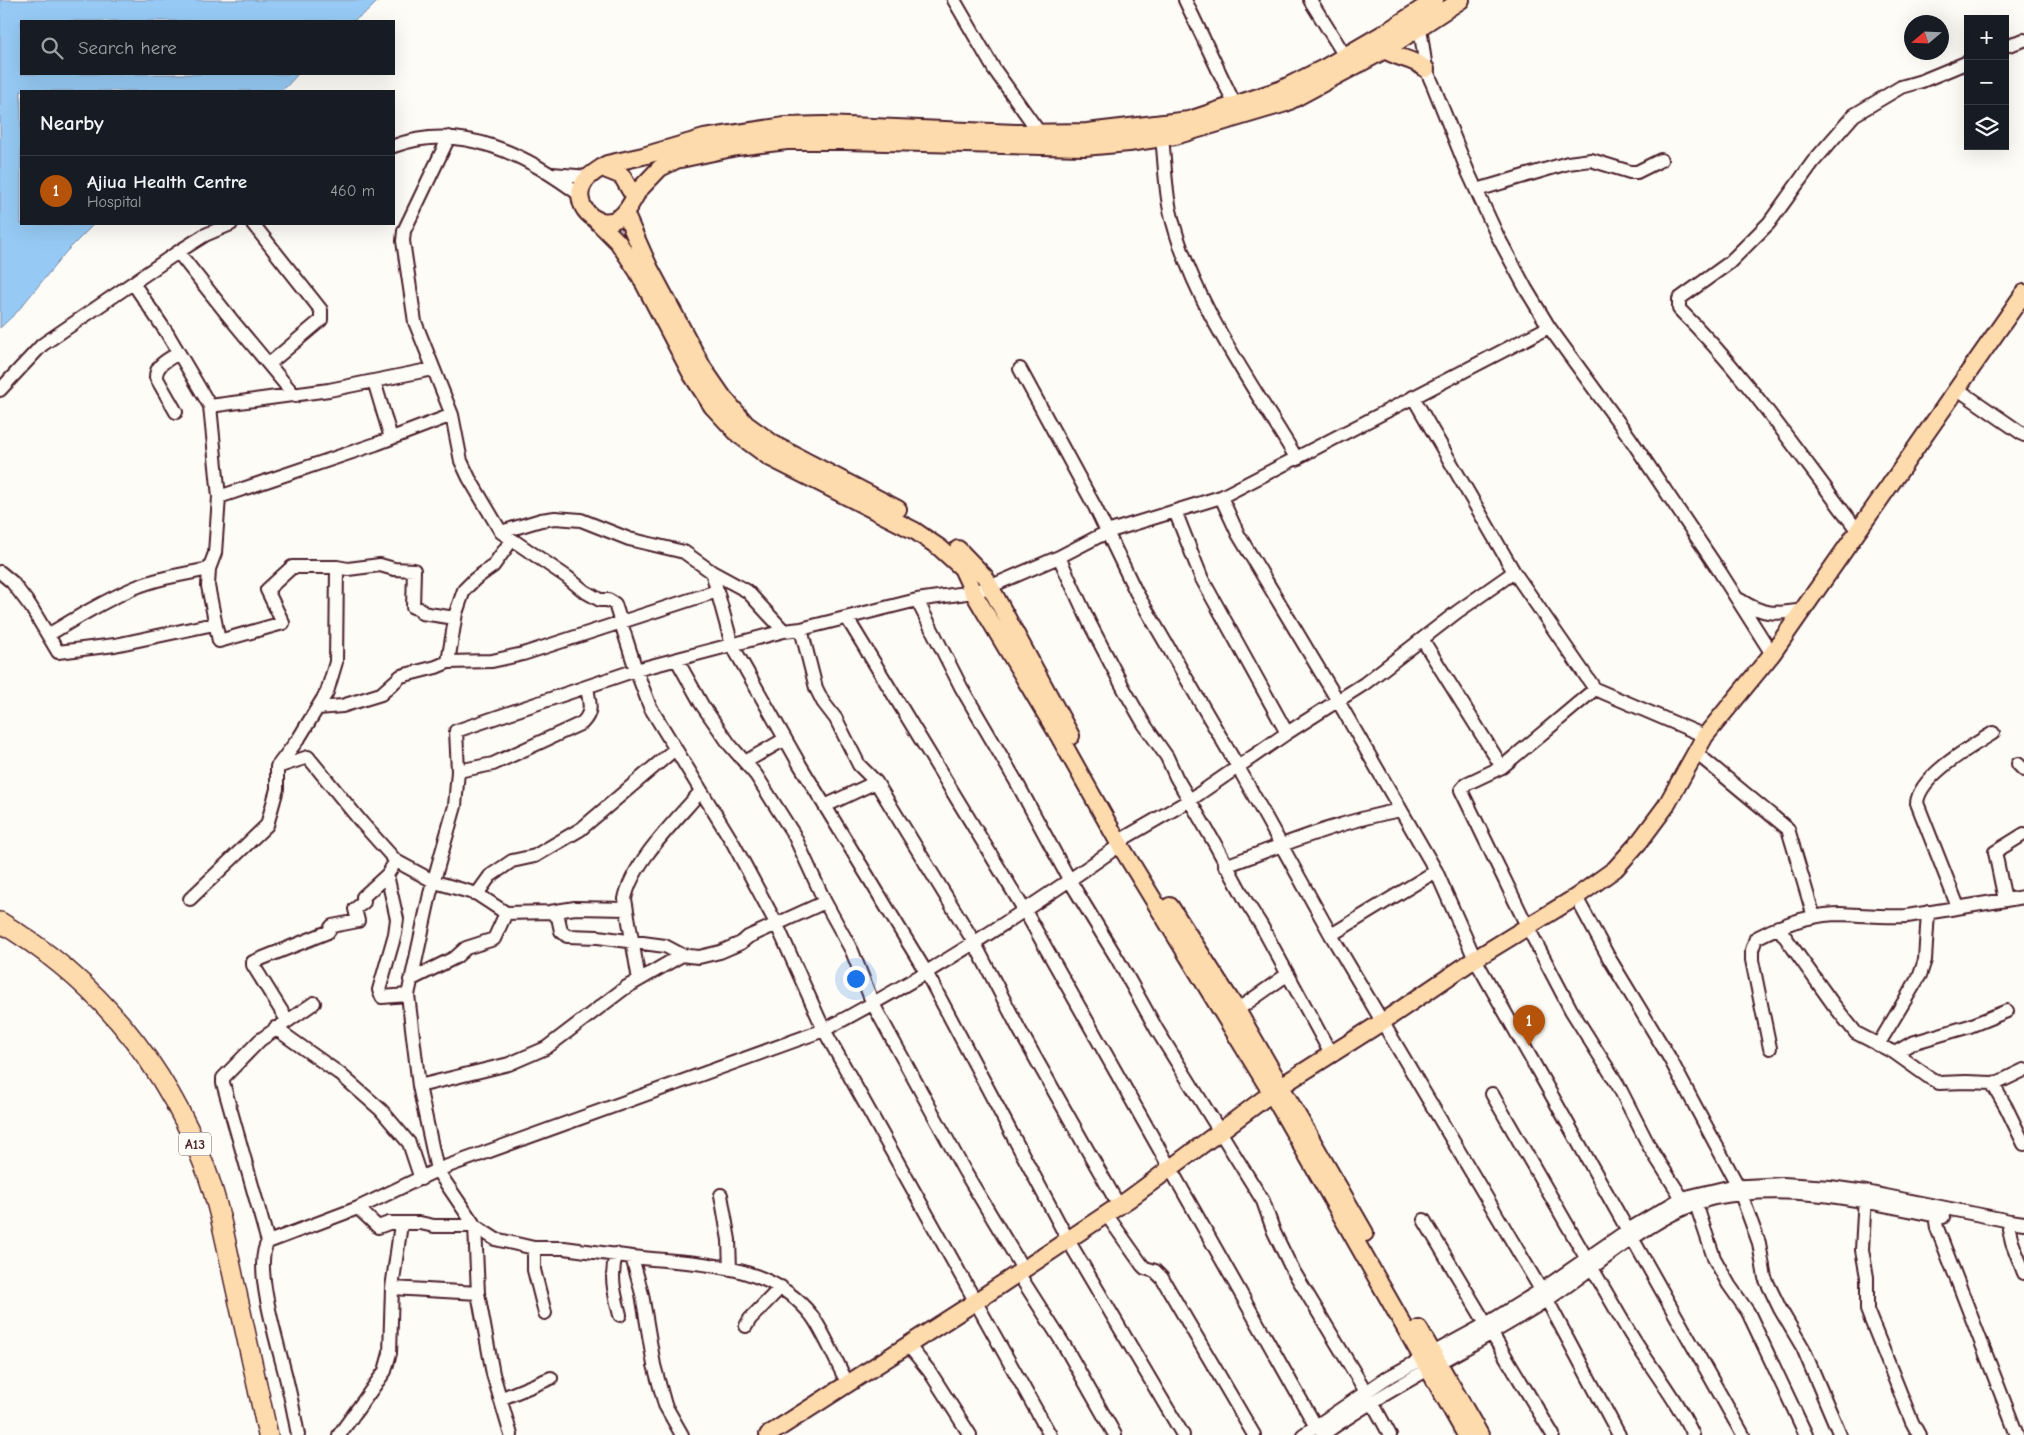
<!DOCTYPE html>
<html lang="en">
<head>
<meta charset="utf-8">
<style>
  :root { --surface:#171b24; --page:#242831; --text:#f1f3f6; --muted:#9ea1a6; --line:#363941; --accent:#b45309 }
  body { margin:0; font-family:"Comic Neue",sans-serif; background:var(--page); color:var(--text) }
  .controls { position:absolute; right:15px; top:15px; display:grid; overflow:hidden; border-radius:0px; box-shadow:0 5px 20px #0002 }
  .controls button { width:45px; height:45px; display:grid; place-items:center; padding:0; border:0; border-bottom:1px solid var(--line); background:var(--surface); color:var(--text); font:25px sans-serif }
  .compass { position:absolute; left:1904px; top:15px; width:45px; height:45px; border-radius:50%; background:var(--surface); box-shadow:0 5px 20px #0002; rotate:251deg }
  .you { position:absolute; left:855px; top:978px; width:18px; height:18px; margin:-12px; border:4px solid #fff; border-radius:50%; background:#1a73e8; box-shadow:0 0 0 8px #1a73e833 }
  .badge { display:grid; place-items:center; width:32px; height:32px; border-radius:50%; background:var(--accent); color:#fff; font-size:16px; font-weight:700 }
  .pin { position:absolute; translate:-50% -41px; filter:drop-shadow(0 1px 2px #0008) }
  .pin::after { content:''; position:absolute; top:26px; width:18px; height:15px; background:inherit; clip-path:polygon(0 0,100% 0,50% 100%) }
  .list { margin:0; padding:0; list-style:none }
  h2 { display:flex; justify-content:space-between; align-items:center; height:65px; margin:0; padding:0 20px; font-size:21px }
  h2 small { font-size:16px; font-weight:400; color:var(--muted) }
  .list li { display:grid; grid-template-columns:32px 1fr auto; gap:15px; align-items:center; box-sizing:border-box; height:70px; padding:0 20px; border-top:1px solid var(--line) }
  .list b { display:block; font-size:19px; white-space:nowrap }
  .list p { margin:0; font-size:16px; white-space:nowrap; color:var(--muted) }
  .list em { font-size:16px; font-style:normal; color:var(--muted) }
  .icon { flex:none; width:28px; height:28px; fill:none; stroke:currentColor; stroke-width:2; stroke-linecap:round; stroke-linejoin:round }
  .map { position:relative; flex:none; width:2024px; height:1435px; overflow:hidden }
  .search { position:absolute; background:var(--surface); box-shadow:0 5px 20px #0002; left:20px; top:20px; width:375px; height:55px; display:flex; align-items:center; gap:12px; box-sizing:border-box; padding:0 18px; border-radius:0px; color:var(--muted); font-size:19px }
  .panel { position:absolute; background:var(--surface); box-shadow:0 5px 20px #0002; left:20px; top:90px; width:375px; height:135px; border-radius:0px }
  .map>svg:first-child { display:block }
</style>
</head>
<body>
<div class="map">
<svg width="2024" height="1435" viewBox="0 0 2024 1435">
  <rect width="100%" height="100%" fill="#fdfcf7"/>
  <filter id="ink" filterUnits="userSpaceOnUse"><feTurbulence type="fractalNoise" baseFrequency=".02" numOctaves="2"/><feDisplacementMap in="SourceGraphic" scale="10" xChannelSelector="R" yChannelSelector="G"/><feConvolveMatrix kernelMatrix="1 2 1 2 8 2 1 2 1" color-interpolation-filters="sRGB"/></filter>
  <g filter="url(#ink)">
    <path fill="#96caf4" stroke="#7886a4" d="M0 0H379L368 11 353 21H21V74H298L286 87 280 91H21V224H94L66 252 17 312 0 328Z"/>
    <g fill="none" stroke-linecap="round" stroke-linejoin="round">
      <g stroke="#4a1f2b" stroke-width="16">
        <path id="minor" d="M954 0 994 69 1039 132
          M1185 0 1235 105
          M1310 0 1345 56
          M1420 27 1426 69 1433 85 1468 172 1497 235 1526 289 1549 327 1630 438 1720 572 1772 654
          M2005 46 2024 40
          M449 137 404 231 403 241 415 322 452 415 461 461 469 478 501 532 567 577 584 591 600 600H608L615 604 636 670 650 707 733 843 777 925 824 1030 1050 1435
          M1162 138C1165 162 1165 187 1170 210 1190 299 1251 382 1297 459
          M394 146C461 121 527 155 580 195
          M552 174 589 177
          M1477 190 1568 163 1591 160 1630 172H1637L1661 160
          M253 224 321 310V320L269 364
          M178 252 231 319 295 396
          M133 283 167 333 210 406 219 497 215 553 209 569 208 586 219 641 283 623 267 590 292 567H337L348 569 380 565 394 569 414 570 413 607 420 609 422 613 455 618
          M1020 369 1095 507 1136 592 1238 767 1331 935 1547 1300 1619 1435
          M374 381 391 438
          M1956 388 2024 435
          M0 390 42 345 178 252 205 235 231 224
          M1413 397 1514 572 1595 689 1705 736
          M210 406 329 390 433 369
          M176 412 156 377C156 364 168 360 178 353
          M219 497 376 444 452 415
          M1221 497 1238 534 1338 701 1436 871 1475 959 1743 1435
          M1175 511 1202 579 1287 733
          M1858 531C1800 456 1747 376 1679 309V299L1729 263 1769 223 1813 162 1854 115 1901 87 1922 81 1968 62
          M501 532 541 520 555 518 581 520 629 539 684 552 712 572 747 591 784 631
          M1059 557 1090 624 1124 689 1144 724 1167 757 1176 777 1215 844 1247 903 1261 925 1331 1054
          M0 572 12 582 31 607 58 652 115 645 214 624
          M712 572 732 645 800 765 926 972 1068 1240 1183 1435
          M917 600 961 687 1017 783 1070 881 1118 960 1157 1030 1263 1201 1274 1232 1291 1267 1366 1392
          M1740 600C1765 616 1775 614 1803 610
          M847 618 1025 911 1315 1425
          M801 629 816 688 823 702 836 719 859 765 876 782 974 942 1019 1029 1119 1206
          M48 635C76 618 104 601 134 588 158 578 184 574 209 569
          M1422 639 1502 767
          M677 660 702 705 730 745 756 775 794 835 825 902 852 951 873 1004 965 1172 1023 1269
          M448 662 456 613 464 590 475 579 493 566 511 541
          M1595 689 1502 767 1466 784 1461 790 1527 926 1571 1010 1618 1085 1650 1148 1682 1198
          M318 708 342 706 381 694 401 676 436 667 448 662 492 661 523 654 717 591
          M1695 752 1788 829 1814 917
          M745 762 785 739
          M2018 764 2024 770
          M277 767 299 738 327 692 336 662 337 567
          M458 771 493 764 582 723C594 711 589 702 587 687
          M825 806 876 782
          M1225 866C1283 845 1340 821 1401 810
          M387 875 397 919 395 934 379 990 382 997 408 995
          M477 894 490 876 512 861 535 856 581 829 675 749
          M1576 897 1609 958 1669 1057 1738 1186 1759 1243 1765 1278 1780 1309 1803 1348 1840 1435
          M190 899 267 825 277 789V767L308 757 362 823 396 861 435 882 477 894 506 913 550 912 575 908 626 909
          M2005 900 1995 852 2024 834
          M1958 907 1917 803C1919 776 1972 746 1993 733
          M550 912 558 917 561 931 567 936 598 937 665 946 682 955 689 956 699 957 720 952 741 943 748 937 825 902
          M1778 927 1833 1004 1856 1033 1895 1053 1930 1078 1939 1083 1966 1082 1992 1083 1999 1082 2024 1070
          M1331 935 1436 871
          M410 980 456 957 466 948 494 939 506 913
          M639 980 625 899C632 862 677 820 701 791
          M1237 1010 1288 974
          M287 1020 253 965V962L328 932 332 926 358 921 355 909 364 902 363 897 387 875 396 861
          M275 1028 340 1074 381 1110 409 1143 421 1179
          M1878 1045 1920 975 1925 960 1928 912
          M1770 1048 1752 960V950L1756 938C1783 924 1811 914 1841 914 1864 915 1885 917 1907 916L2024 897
          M1895 1053 1912 1043 1970 1026 2007 1011
          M1992 1083 2006 1107 2024 1144
          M419 1086 509 1064 546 1048 625 988 682 955
          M1492 1094C1538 1174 1583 1253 1629 1332 1650 1367 1676 1398 1693 1435
          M721 1195 729 1240 730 1269
          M1865 1195 1862 1250 1867 1277V1310L1912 1422 1919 1435
          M1696 1204 1714 1258 1729 1285 1748 1312 1806 1435
          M358 1208 378 1227 389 1223H420L434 1226H475L495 1239 534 1248H564L632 1257C694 1264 770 1261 812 1316 825 1334 837 1364 848 1384
          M1106 1214 1142 1265 1145 1268 1155 1271 1162 1278 1254 1435
          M1935 1215 1937 1228 2017 1435
          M1424 1220 1486 1324
          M2009 1229 2012 1242 2024 1273
          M268 1242 358 1208 437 1170 824 1030C927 976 1025 912 1120 845L1126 837 1190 800 1287 733 1364 684 1457 612 1514 572
          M534 1248V1270L545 1313
          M616 1254C610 1278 614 1291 620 1315
          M632 1257 642 1294 654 1365 665 1405 682 1435
          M1018 1273 1064 1345 1115 1435
          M392 1288 478 1293
          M746 1326 750 1319 781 1287
          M1492 1334 1553 1435
          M908 1345 930 1372 970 1435
          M500 1399 551 1378
          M1372 1402 1390 1435
          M298 1435C295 1419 292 1402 288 1386 282 1356 251 1266 268 1242L223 1083V1078L260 1040 314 1003
          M339 1435 385 1371 390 1353 392 1288 401 1224
          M511 1435 493 1374 478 1293 475 1226 437 1170 419 1086 408 995 430 894 455 806 458 771 456 731 636 670 784 631 801 629 917 600 973 592 989 587 1059 557 1107 532 1221 497 1549 327
          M1303 1435 1385 1379 1486 1324 1541 1290 1628 1230 1682 1198 1728 1187 1783 1184 1830 1187 1866 1192 2010 1221 2024 1223
          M1322 1435C1393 1385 1471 1348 1545 1301 1597 1268 1654 1212 1715 1198 1790 1182 1869 1202 1943 1217"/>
      </g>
      <g stroke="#4a1f2b" stroke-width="20">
        <path id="major" d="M1385 50C1398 59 1413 58 1426 69
          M607 164 643 156 704 138 785 126 824 125 1016 133 1087 132 1189 120 1282 89 1326 67 1386 32 1435 0
          M607 164V170L622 176 630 190 638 191C633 200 628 211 620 217 597 233 569 203 585 181 590 174 600 169 607 164Z
          M638 191 660 168 676 160 737 147 787 141H845L1084 147 1129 143 1175 136 1286 103 1385 50 1461 0
          M625 213 649 267 703 368 723 397 746 424 775 445 898 509
          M595 219 618 242 638 272 692 375 712 406 739 435 769 457 915 531 940 548 962 568 973 592 1060 738 1120 845 1271 1092 1466 1435
          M958 549 985 577 1071 736
          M1170 906 1237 1010 1365 1233
          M1419 1329 1480 1435
          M768 1435 975 1302 1129 1199 1281 1086 1382 1022 1475 959 1576 897 1615 869 1640 841 1666 806 1705 736 1772 654 2024 293"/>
      </g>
      <g stroke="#4a1f2b" stroke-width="22">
        <path id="highway" d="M0 922C97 980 166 1065 206 1170 219 1205 226 1243 234 1280 245 1332 257 1383 268 1435"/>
      </g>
      <use href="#minor" stroke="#fdfcf7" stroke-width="12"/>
      <use href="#major" stroke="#fedbac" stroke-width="16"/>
      <use href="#highway" stroke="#fedbac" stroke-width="19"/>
    </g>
  </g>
  <g text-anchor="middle" stroke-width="5" stroke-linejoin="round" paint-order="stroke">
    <rect fill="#fdfcf7" stroke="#806168" stroke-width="1" x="179" y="1132.5" width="32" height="23" rx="4"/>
    <g font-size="14" font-weight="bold" fill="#4a1f2b">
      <text x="195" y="1149">A13</text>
    </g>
  </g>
</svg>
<div class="controls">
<button>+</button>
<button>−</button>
<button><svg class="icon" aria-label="layers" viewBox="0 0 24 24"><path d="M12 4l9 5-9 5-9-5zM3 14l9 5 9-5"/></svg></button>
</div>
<svg class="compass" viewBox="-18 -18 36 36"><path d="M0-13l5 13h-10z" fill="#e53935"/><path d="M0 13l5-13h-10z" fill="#9ea1a6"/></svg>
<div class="you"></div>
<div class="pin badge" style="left:1529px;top:1046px">1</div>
<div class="search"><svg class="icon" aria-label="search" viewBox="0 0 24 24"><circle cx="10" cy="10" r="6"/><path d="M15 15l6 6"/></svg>Search here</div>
<section class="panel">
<h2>Nearby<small></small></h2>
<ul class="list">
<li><span class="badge">1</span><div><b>Ajiua Health Centre</b><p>Hospital</p></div><em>460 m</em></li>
</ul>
</section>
</div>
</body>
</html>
